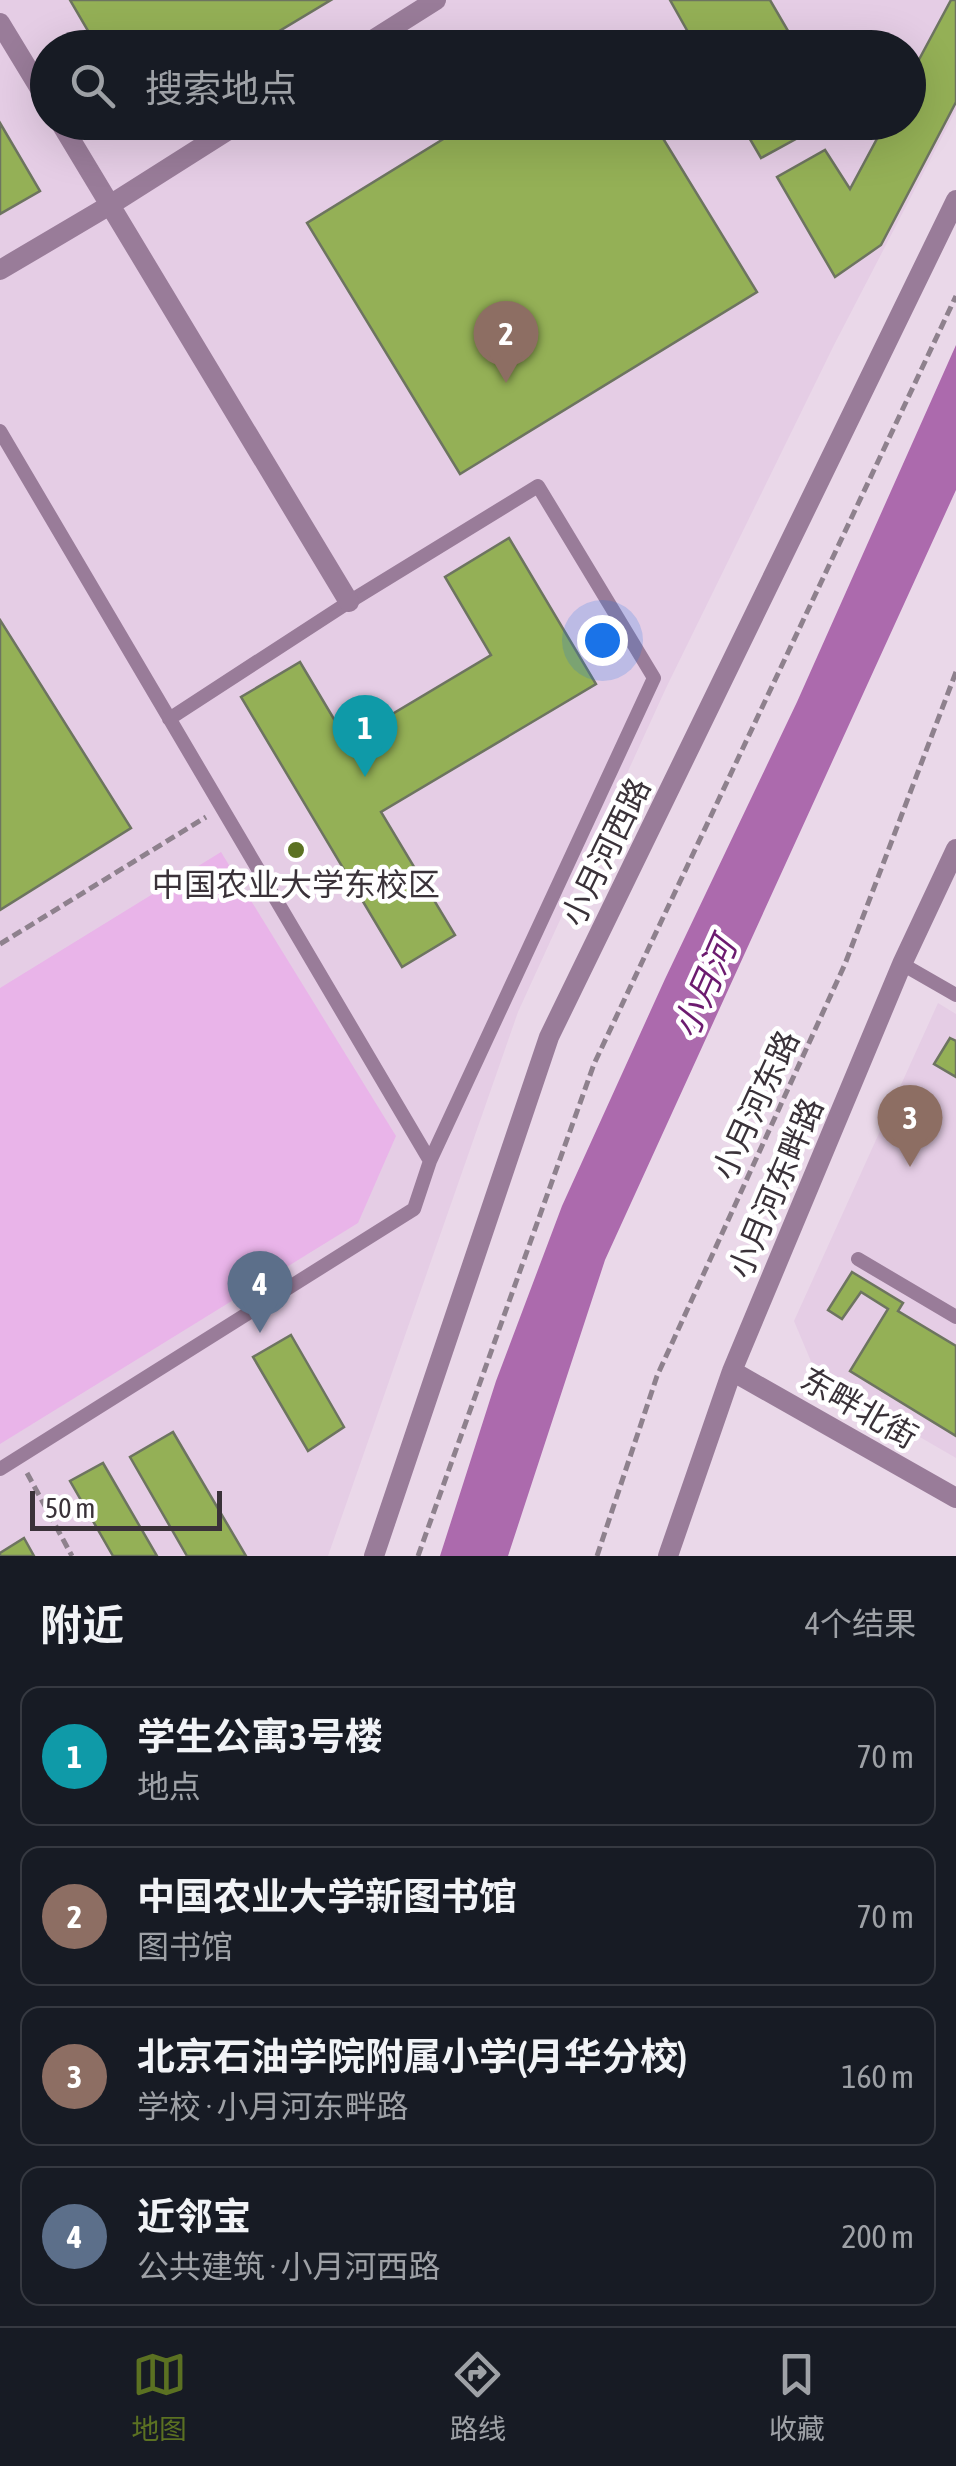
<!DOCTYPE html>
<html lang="zh">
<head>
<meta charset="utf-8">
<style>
  :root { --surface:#171b24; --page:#20242c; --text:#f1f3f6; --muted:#9ea1a6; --line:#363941; --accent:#5b7122 }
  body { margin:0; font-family:"Asap Condensed","Noto Sans SC",sans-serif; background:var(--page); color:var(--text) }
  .scale { position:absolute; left:30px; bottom:25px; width:192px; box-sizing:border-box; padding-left:10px; border:5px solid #3a3239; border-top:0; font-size:28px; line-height:35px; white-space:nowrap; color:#3a3239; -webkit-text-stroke:8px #fff; paint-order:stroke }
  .you { position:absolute; left:602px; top:640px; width:35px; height:35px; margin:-25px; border:8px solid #fff; border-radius:50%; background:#1a73e8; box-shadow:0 0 0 15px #1a73e833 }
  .badge { display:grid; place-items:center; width:65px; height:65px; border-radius:50%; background:var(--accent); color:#fff; font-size:32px; font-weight:700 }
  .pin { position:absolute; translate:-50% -82px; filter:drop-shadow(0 2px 5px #0008) }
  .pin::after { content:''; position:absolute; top:52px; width:35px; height:30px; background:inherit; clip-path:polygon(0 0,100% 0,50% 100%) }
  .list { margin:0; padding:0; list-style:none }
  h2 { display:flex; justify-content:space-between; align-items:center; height:130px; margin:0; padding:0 40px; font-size:42px }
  h2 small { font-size:32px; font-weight:400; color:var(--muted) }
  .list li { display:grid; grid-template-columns:65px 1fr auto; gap:30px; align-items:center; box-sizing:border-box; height:140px; margin:0 20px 20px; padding:0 20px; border:2px solid var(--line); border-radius:20px }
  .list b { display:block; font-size:38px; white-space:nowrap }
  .list p { margin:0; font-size:32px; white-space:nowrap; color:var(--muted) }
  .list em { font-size:32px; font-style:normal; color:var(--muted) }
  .icon { flex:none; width:55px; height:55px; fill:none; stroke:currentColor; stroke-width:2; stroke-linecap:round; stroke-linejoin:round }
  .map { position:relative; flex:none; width:956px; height:1556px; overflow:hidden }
  .search { position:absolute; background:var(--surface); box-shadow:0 10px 40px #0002; left:30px; right:30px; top:30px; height:110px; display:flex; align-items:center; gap:25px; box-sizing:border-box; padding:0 35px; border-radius:55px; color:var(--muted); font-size:38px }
  .sheet { height:770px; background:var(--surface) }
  nav { display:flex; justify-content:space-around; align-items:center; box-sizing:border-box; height:140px; border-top:2px solid var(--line); background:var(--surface); font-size:28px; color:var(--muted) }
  nav a { display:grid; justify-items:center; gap:5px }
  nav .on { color:var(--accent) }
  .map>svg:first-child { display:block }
</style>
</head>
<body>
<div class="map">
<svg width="956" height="1556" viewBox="0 0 956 1556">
  <rect width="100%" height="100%" fill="#ead8e9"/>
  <path fill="#e5cde5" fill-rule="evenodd" d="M0 0H956V110L834 345 666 688 518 1012 328 1556H0ZM48 48H908V122H48Z
    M938 1003 956 1014V1458L818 1378 794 1321Z"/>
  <path fill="#e9b4e9" d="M221 852 396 1136 358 1223 0 1444V988Z"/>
  <path fill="#ac6aad" d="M956 345V490L605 1260 508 1556H440L496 1381 562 1206 665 979 797 702Z"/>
  <path fill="#94b056" stroke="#6d7460" stroke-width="2.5" d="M70 0H331L251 48H98Z
    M670 0H770L798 48H697Z
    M951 0H956V102L881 245 835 277 777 177 825 150 850 189 886 122H908V80Z
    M471 122H653L757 292 460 474 307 223Z
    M740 122H827L761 158Z
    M0 123 40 191 0 214Z
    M509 538 596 684 381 812 455 935 402 967 241 697 300 662 347 741 491 655 445 577Z
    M0 620 131 828 0 910Z
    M950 1038 956 1041V1077L934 1064Z
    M852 1272 903 1303 898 1311 956 1346V1436L850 1371 888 1309 861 1292 842 1319 828 1310Z
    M291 1335 344 1427 308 1451 253 1357Z
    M173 1432 246 1556H187L130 1457Z
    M103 1463 157 1556H113L70 1481Z
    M24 1538 34 1556H0V1553Z"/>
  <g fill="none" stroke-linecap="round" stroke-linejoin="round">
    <path stroke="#8e818d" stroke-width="5" stroke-dasharray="10 5" stroke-linecap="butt" d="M0 944 206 817
      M27 1473 72 1556
      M418 1556 594 1064 956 296
      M597 1556 657 1376 845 964 956 672"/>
    <path stroke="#997c99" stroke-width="14" d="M0 431 430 1161
      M902 964 956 995
      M858 1259 956 1317
      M0 1469 414 1209 430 1161 654 678 538 486 349 602 169 719"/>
    <path stroke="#997c99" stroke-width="20" d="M0 23 48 102
      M360 48 436 0
      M60 122 349 602
      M0 270 110 205 241 122"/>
    <path stroke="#997c99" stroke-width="20" d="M732 1371 956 1498
      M374 1556 549 1037 956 200
      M668 1556 732 1371 902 964 956 849"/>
  </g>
  <circle fill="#5b7122" stroke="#fff" stroke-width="4" cx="296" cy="850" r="10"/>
  <g text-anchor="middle" stroke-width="9" stroke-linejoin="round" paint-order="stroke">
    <g font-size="32" fill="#3a3239" stroke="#fff">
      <text transform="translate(606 852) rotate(-64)" y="11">小月河西路</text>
      <text transform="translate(756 1105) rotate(-65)" y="11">小月河东路</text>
      <text transform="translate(776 1188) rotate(-67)" y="11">小月河东畔路</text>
      <text transform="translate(859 1408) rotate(30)" y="11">东畔北街</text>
    </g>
    <g font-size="32" fill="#3a3239" stroke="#fff">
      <text x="296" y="896">中国农业大学东校区</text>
    </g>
    <g font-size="35" font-style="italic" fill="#6c1b6f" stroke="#fff">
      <text transform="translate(705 988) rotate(-66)" y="12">小月河</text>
    </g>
  </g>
</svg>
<div class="scale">50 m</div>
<div class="you"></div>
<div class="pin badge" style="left:365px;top:777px;background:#0f9aa8">1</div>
<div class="pin badge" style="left:506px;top:383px;background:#8d6e63">2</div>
<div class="pin badge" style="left:910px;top:1167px;background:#8d6e63">3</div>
<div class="pin badge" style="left:260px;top:1333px;background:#5c6f8a">4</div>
<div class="search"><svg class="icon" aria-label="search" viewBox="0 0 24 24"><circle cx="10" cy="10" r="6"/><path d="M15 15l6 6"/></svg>搜索地点</div>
</div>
<section class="sheet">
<h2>附近<small>4个结果</small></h2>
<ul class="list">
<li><span class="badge" style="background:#0f9aa8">1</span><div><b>学生公寓3号楼</b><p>地点</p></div><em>70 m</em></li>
<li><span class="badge" style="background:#8d6e63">2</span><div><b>中国农业大学新图书馆</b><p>图书馆</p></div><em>70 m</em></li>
<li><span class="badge" style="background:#8d6e63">3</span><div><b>北京石油学院附属小学(月华分校)</b><p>学校 · 小月河东畔路</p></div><em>160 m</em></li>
<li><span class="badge" style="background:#5c6f8a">4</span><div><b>近邻宝</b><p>公共建筑 · 小月河西路</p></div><em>200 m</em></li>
</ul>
</section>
<nav>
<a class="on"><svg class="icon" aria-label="map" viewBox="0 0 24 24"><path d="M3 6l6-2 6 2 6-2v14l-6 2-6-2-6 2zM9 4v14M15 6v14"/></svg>地图</a>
<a><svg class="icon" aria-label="directions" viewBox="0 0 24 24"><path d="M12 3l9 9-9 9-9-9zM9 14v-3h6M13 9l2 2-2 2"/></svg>路线</a>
<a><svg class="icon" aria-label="saved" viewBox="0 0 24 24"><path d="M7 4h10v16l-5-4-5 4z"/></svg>收藏</a>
</nav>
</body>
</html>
